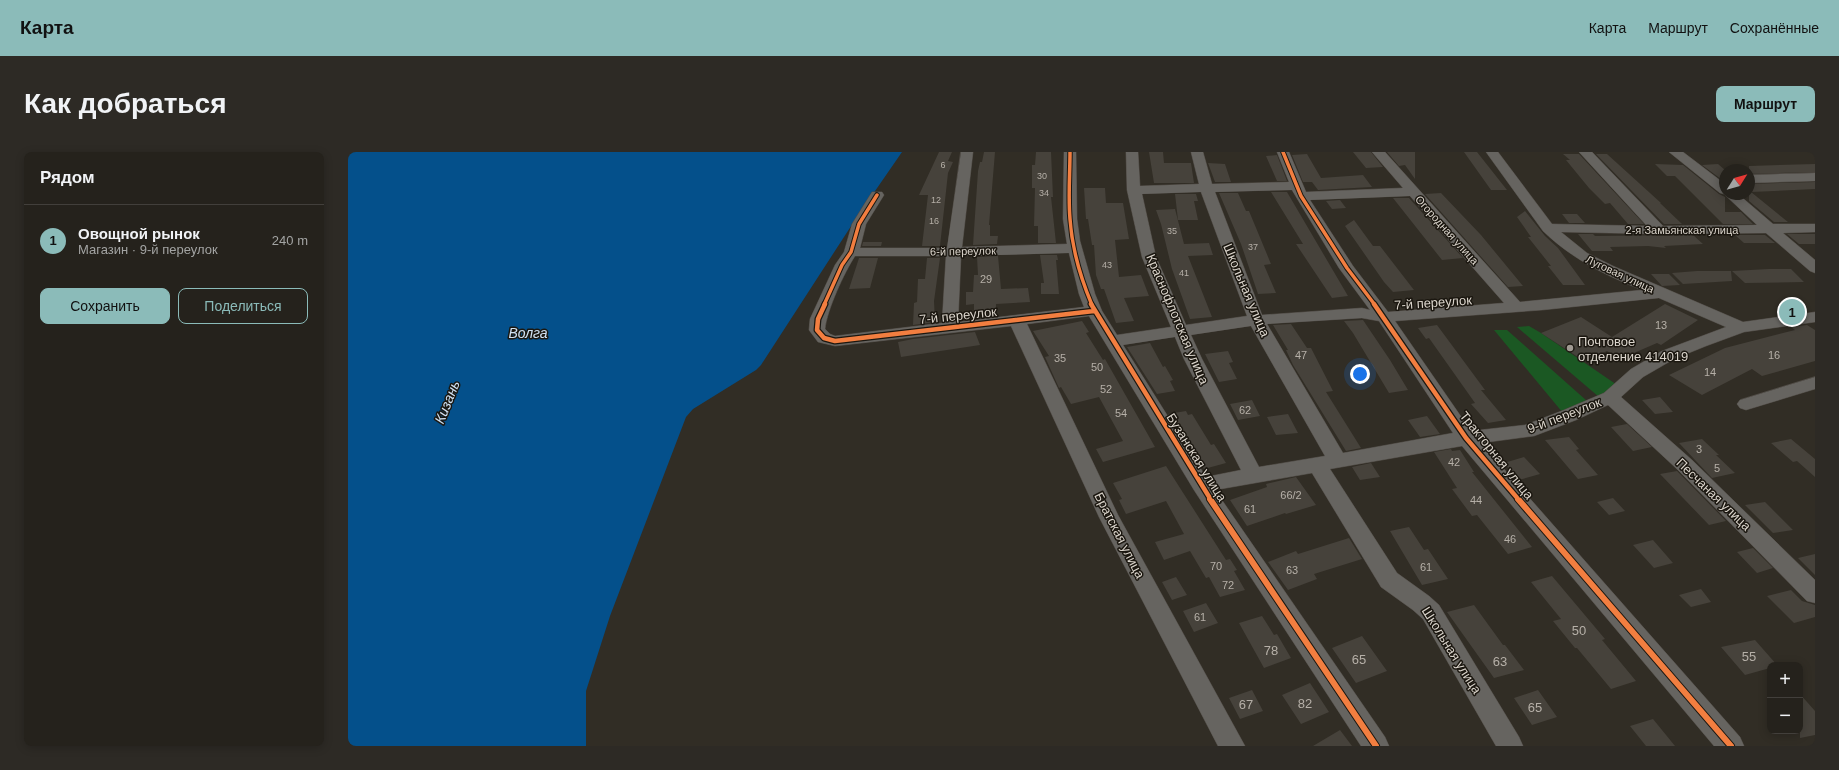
<!DOCTYPE html>
<html lang="ru">
<head>
<meta charset="utf-8">
<style>
  :root { --surface:#25221c; --page:#2d2a25; --text:#f1f3f6; --muted:#a3a4a3; --line:#423f3b; --accent:#8bbbb9 }
  body { margin:0; font-family:Helvetica,sans-serif; background:var(--page); color:var(--text) }
  .controls { position:absolute; right:12px; bottom:12px; display:grid; overflow:hidden; border-radius:8px; box-shadow:0 2px 10px #0003 }
  .controls button { width:36px; height:36px; display:grid; place-items:center; padding:0; border:0; border-bottom:1px solid var(--line); background:var(--surface); color:var(--text); font:20px sans-serif }
  .compass { position:absolute; left:1371px; top:12px; width:36px; height:36px; border-radius:50%; background:var(--surface); box-shadow:0 2px 10px #0003; rotate:53deg }
  .you { position:absolute; left:1012px; top:222px; width:14px; height:14px; margin:-10px; border:3px solid #fff; border-radius:50%; background:#1a73e8; box-shadow:0 0 0 6px #1a73e833 }
  .badge { display:grid; place-items:center; width:26px; height:26px; border-radius:50%; background:var(--accent); color:#111; font-size:13px; font-weight:700 }
  .pin { position:absolute; translate:-50% -50%; border:2px solid #fff; box-shadow:0 1px 4px #0006 }
  .list { margin:0; padding:0; list-style:none }
  h2 { display:flex; justify-content:space-between; align-items:center; height:52px; margin:0; padding:0 16px; font-size:17px }
  h2 small { font-size:13px; font-weight:400; color:var(--muted) }
  .list li { display:grid; grid-template-columns:26px 1fr auto; gap:12px; align-items:center; box-sizing:border-box; height:72px; padding:0 16px; border-top:1px solid var(--line) }
  .list b { display:block; font-size:15px; white-space:nowrap }
  .list p { margin:0; font-size:13px; white-space:nowrap; color:var(--muted) }
  .list em { font-size:13px; font-style:normal; color:var(--muted) }
  .actions { display:flex; gap:8px; padding:12px 16px }
  .actions a { flex:1; padding:9px 0; border:1px solid var(--accent); border-radius:8px; text-align:center; font-size:14px; color:var(--accent) }
  .actions .main { background:var(--accent); color:#111 }
  .map { position:relative; flex:none; width:1467px; height:594px; overflow:hidden; border-radius:8px }
  header { display:flex; align-items:center; gap:24px; box-sizing:border-box; height:56px; padding:0 20px; background:var(--accent); color:#111 }
  header strong { font-size:19px }
  nav { display:flex; gap:22px; margin-inline-start:auto; font-size:14px }
  .intro { display:flex; align-items:center; justify-content:space-between; box-sizing:border-box; height:96px; padding:0 24px }
  h1 { margin:0; font-size:28px }
  .button { padding:10px 18px; border-radius:8px; background:var(--accent); color:#111; font-size:14px; font-weight:700 }
  main { display:flex; gap:24px; padding:0 24px }
  aside { flex:1; background:var(--surface); border-radius:8px; box-shadow:0 2px 10px #0003 }
  .map>svg:first-child { display:block }
</style>
</head>
<body>
<header>
<strong>Карта</strong>
<nav><a>Карта</a><a>Маршрут</a><a>Сохранённые</a></nav>
</header>
<div class="intro"><h1>Как добраться</h1><a class="button">Маршрут</a></div>
<main>
<aside>
<h2>Рядом<small></small></h2>
<ul class="list">
<li><span class="badge">1</span><div><b>Овощной рынок</b><p>Магазин · 9-й переулок</p></div><em>240 m</em></li>
</ul>
<div class="actions"><a class="main">Сохранить</a><a>Поделиться</a></div>
</aside>
<div class="map">
<svg width="1467" height="594" viewBox="0 0 1467 594">
  <rect width="100%" height="100%" fill="#312d25"/>
  <path fill="#1b5823" d="M1181 174 1193 181 1275 237 1251 245 1169 175Z
    M1146 178H1159L1239 249 1215 261Z"/>
  <path fill="#04508b" d="M0 0H554L507 68 413 213 408 218 345 257 338 265 262 464 238 539V594H0Z"/>
  <path fill="#46423b" d="M591 0H604L600 9 605 10 600 21 592 94H574L580 43H571Z
    M636 0H647L641 73H642V84H650L649 92 625 93 630 19 632 10H634Z
    M688 0H703L705 45H703L708 91H690V74H686L687 36H684V13H687Z
    M801 0H815L816 11H843L846 31H806Z
    M1005 0H1023L1035 15 1018 16Z
    M1039 0H1067V27L1057 13 1051 14Z
    M1116 0H1129L1159 38H1143Z
    M959 2 973 26 1015 23 1024 35 970 38 964 30H955L944 3Z
    M1215 2H1231L1296 72H1280L1262 51 1257 52 1241 36 1218 8H1222Z
    M1248 2H1259L1313 51H1312L1334 72H1316Z
    M929 3 939 29H929L918 4Z
    M860 11 877 12 883 30H867Z
    M1307 12 1335 13 1371 42 1377 45V60H1393L1405 72H1375L1327 24H1319Z
    M1370 12 1377 18V30L1354 13Z
    M1467 12V20L1401 22V14Z
    M1467 30V37L1403 40 1440 70H1426L1401 49V32Z
    M736 36H757L758 51H775L781 87 767 88 771 125 793 123 801 144 776 146 786 169 768 171 756 137H753L748 123 746 93H744L740 67H738Z
    M923 40H939L1000 144 984 146 948 92H955Z
    M871 41H890L898 59H901L923 112 916 113 928 141 910 142 893 92Z
    M1093 41 1133 83 1175 134 1160 135 1077 42Z
    M827 42H848L850 49H846L850 68H830Z
    M1045 46H1061L1115 106 1094 108Z
    M992 48 998 56 984 57 978 49Z
    M827 57 836 92 861 91 865 103 840 104 864 165 842 167 824 117 813 72 808 58Z
    M1177 59 1197 84 1210 96 1237 133H1215L1200 114H1203L1180 85H1183L1169 65Z
    M1214 62H1229L1237 71H1221Z
    M1006 68 1025 94H1032L1066 138 1045 140 1036 130 997 74Z
    M1230 82H1245L1247 84 1345 83 1355 92 1316 94 1318 96 1300 94 1262 95 1265 99H1244Z
    M1439 82H1467V92H1451Z
    M1387 83H1417L1427 91H1396Z
    M515 90H534L533 94H514Z
    M692 103H709L710 108H708L711 142H693V131H696Z
    M650 104 653 137 680 136 682 150 648 152V160L626 161V152L618 153V140H625L626 123H630L629 105Z
    M511 106H530L522 136 501 137Z
    M579 106H592L586 149 587 170 565 173 566 151 569 150 570 127H577Z
    M1421 117H1443L1456 130 1397 131 1384 119Z
    M1349 119H1383L1384 129 1335 132 1324 121Z
    M1303 122H1321L1332 133 1314 134Z
    M1317 152 1350 168 1313 193 1309 191 1272 207 1259 199 1236 209 1193 181 1233 165 1264 185Z
    M1015 168 1042 208 1060 238 1041 241 1005 181 996 169Z
    M734 169 741 180 738 181 755 208 757 207 807 295 755 310 748 297 775 289 751 245 723 252 713 235 711 236 697 205 701 204 685 179Z
    M943 172 959 196H963L985 239 978 240 1013 296 998 299 945 213 938 198H940L925 173Z
    M1089 173 1137 238H1133L1158 268 1140 271 1123 252 1127 251 1081 186 1078 187 1070 176Z
    M1459 173 1467 178V209L1414 224 1404 217 1354 243 1321 223 1377 196 1447 178 1443 175Z
    M627 180 632 193 553 205 550 190 565 187Z
    M802 191 815 215 817 214 825 228 822 229 827 239 809 242 779 195Z
    M880 199 885 210 881 211 889 227 871 230 857 202Z
    M1312 245 1325 260 1307 262 1294 248Z
    M904 248 912 264 890 268 882 252Z
    M838 259 840 263 844 262 863 293 866 292 878 311 856 317 835 282H833L820 262Z
    M940 262 950 281 928 283 919 265Z
    M1079 264 1092 282 1072 285 1060 268Z
    M1279 272 1304 295 1285 299 1263 275Z
    M1221 285 1231 297 1228 298 1250 323 1230 327 1197 288Z
    M1354 287 1371 303H1368L1387 321 1364 326 1331 291Z
    M1443 287 1467 307V325L1449 309 1445 310 1423 291Z
    M1103 297 1104 299 1112 298 1126 320H1124L1184 395 1160 402 1129 363 1124 364 1104 337 1109 336 1086 300Z
    M1176 305 1192 322 1171 328 1156 311Z
    M1023 311 1032 325 1012 328 1004 315Z
    M818 314 878 408 882 407 889 418 886 419 897 438 872 445 861 425 858 426 842 399 816 408 807 390 836 382 818 349 778 362 771 348 774 347 765 331Z
    M1329 319 1378 369 1361 373 1312 322Z
    M948 325 968 353 938 362 937 361 899 374 882 348 919 335 918 332Z
    M1265 346 1277 359 1261 363 1249 350Z
    M1417 350 1445 378 1425 381 1397 353Z
    M1061 375 1076 398 1080 397 1100 427 1074 433 1042 379Z
    M1001 386 1014 407 966 422 969 427 940 438 920 410 948 399 950 402Z
    M1305 388 1325 411 1306 416 1285 393Z
    M1405 396 1425 416 1409 421 1389 400Z
    M1467 402V423L1450 406Z
    M1204 424 1257 487 1254 488 1288 529 1263 537 1229 496H1227L1205 469 1213 467 1183 430Z
    M828 425 839 443 824 448 814 430Z
    M1353 437 1363 450 1343 455 1331 443Z
    M1443 438 1454 449 1467 453V465L1446 471 1419 444Z
    M858 451 870 471 846 480 835 459Z
    M1126 453 1155 493H1157L1176 518 1146 526 1099 460Z
    M914 464 926 483 929 482 943 506 916 516 891 471Z
    M1014 484 1039 519 1008 531 984 496Z
    M1407 488 1429 513H1422V516L1397 523 1373 495Z
    M962 531 981 560 953 572 934 543Z
    M904 538 915 559 892 567 881 546Z
    M1190 538 1209 565 1184 573 1166 546Z
    M1452 542 1467 559V583L1452 586Z
    M1305 567 1327 594H1298L1282 574Z
    M992 578 1004 594H965Z"/>
  <g fill="none" stroke-linecap="round" stroke-linejoin="round">
    <g stroke="#4f4a44" stroke-width="1">
      <path id="minor" d="M613 0H625L614 95 719 92 715 67 716 0H728L729 67 732 89 747 142 754 159 769 183 823 175 794 105 779 38 778 0H790L792 34 851 32 843 0H855L864 32 941 30 929 0H941L958 40 1055 36 1024 0H1037L1172 150 1294 138C1257 123 1224 107 1195 79L1138 0H1150L1204 72 1299 74 1231 0H1244L1315 74 1409 73 1376 42 1372 41 1321 0H1335L1377 32V42H1390L1425 72H1467V80L1435 81 1467 108V121L1462 119 1418 81 1311 82 1213 80 1239 101 1265 114 1395 170 1467 160V170L1396 180 1358 194 1326 207 1295 225 1273 245 1344 308 1467 428V451L1459 449 1330 318 1260 253 1228 268 1186 284 1133 291 1392 585 1396 594H1366L1114 294 982 317 1049 421 1081 444 1091 453 1171 585 1175 594H1148L1075 467 1065 458 1033 435 964 321 867 338 1037 585 1041 594H1013L846 338 741 164 679 172 770 363 897 594H870L751 365 663 174 487 194 470 190 461 178 462 167 487 113 496 100 504 72 524 40H534L536 43 518 72 512 96H599ZM944 38 991 116 1022 158 1014 156 914 163 867 40ZM853 40 899 164 838 173 808 105 794 42ZM1062 44 1156 151 1040 160 1005 114 962 48ZM721 101 731 142 736 155 610 170 613 104ZM507 104H598L594 171 487 184 482 182 477 177C479 158 496 121 507 104ZM1311 146 1378 175 1314 199 1283 217 1256 241 1216 258 1177 273 1123 279 1047 169 1194 158ZM1014 166 1031 169 1105 281 995 301 919 172ZM903 174 977 304 911 315 854 207 843 183ZM827 185 836 207 893 318 858 325 775 193Z
        M1467 21V29L1401 31V23Z
        M1467 225V237L1398 258 1392 256 1389 252 1392 248Z"/>
    </g>
    <use href="#minor" fill="#666460" fill-rule="evenodd"/>
    <g stroke="#1b1710" stroke-width="5.5">
      <path id="cycleway-far2" d="M722 0C722 22 720 45 722 67 724 96 733 127 744 153
        M935 0 953 44 999 116 1027 153
        M476 153 494 113 503 100 511 72 529 43"/>
    </g>
    <g stroke="#1b1710" stroke-width="7">
      <path id="cycleway-far1" d="M477 152 470 167 469 178 476 186 487 189 746 159
        M743 152 863 348
        M1026 152 1118 286 1171 348"/>
    </g>
    <g stroke="#1b1710" stroke-width="8">
      <path id="cycleway" d="M862 347 1028 594
        M1170 347 1383 594"/>
    </g>
    <use href="#cycleway-far2" stroke="#f27e40" stroke-width="3.5"/>
    <use href="#cycleway-far1" stroke="#f27e40" stroke-width="4.5"/>
    <use href="#cycleway" stroke="#f27e40" stroke-width="6"/>
  </g>
  <circle fill="#a09a92" stroke="#1b1710" stroke-width="1.5" cx="1222" cy="196" r="4"/>
  <g text-anchor="middle" stroke-width="3" stroke-linejoin="round" paint-order="stroke">
    <g font-size="9" fill="#b6b0a8">
      <text x="595" y="16">6</text>
      <text x="694" y="27">30</text>
      <text x="696" y="44">34</text>
      <text x="588" y="51">12</text>
      <text x="586" y="72">16</text>
      <text x="824" y="82">35</text>
      <text x="905" y="98">37</text>
      <text x="759" y="116">43</text>
      <text x="836" y="124">41</text>
    </g>
    <g font-size="11" fill="#dbd5cc" stroke="#1b1710">
      <text transform="translate(1099 78) rotate(48)" y="4">Огородная улица</text>
      <text x="1334" y="82">2-я Замьянская улица</text>
      <text transform="translate(615 99) rotate(-1)" y="4">6-й переулок</text>
      <text transform="translate(1272 122) rotate(25)" y="4">Луговая улица</text>
    </g>
    <g font-size="11" fill="#b6b0a8">
      <text x="638" y="131">29</text>
      <text x="1313" y="177">13</text>
      <text x="953" y="207">47</text>
      <text x="1426" y="207">16</text>
      <text x="712" y="210">35</text>
      <text x="749" y="219">50</text>
      <text x="1362" y="224">14</text>
      <text x="758" y="241">52</text>
      <text x="897" y="262">62</text>
      <text x="773" y="265">54</text>
      <text x="1351" y="301">3</text>
      <text x="1106" y="314">42</text>
      <text x="1369" y="320">5</text>
      <text x="943" y="347">66/2</text>
      <text x="1128" y="352">44</text>
      <text x="902" y="361">61</text>
      <text x="1162" y="391">46</text>
      <text x="868" y="418">70</text>
      <text x="1078" y="419">61</text>
      <text x="944" y="422">63</text>
      <text x="880" y="437">72</text>
      <text x="852" y="469">61</text>
    </g>
    <g font-size="13" fill="#dbd5cc" stroke="#1b1710">
      <text transform="translate(899 138) rotate(67)" y="5">Школьная улица</text>
      <text transform="translate(1085 150) rotate(-4)" y="5">7-й переулок</text>
      <text transform="translate(610 163) rotate(-6)" y="5">7-й переулок</text>
      <text transform="translate(830 167) rotate(67)" y="5">Краснофлотская улица</text>
      <text transform="translate(1216 263) rotate(-21)" y="5">9-й переулок</text>
      <text transform="translate(1149 303) rotate(51)" y="5">Тракторная улица</text>
      <text transform="translate(849 305) rotate(58)" y="5">Бузанская улица</text>
      <text transform="translate(1366 342) rotate(44)" y="5">Песчаная улица</text>
      <text transform="translate(772 383) rotate(63)" y="5">Братская улица</text>
      <text transform="translate(1104 498) rotate(58)" y="5">Школьная улица</text>
    </g>
    <g font-size="13" fill="#dbd5cc" stroke="#1b1710" text-anchor="start">
      <text x="1230" y="194">Почтовое<tspan x="1230" dy="15">отделение 414019</tspan></text>
    </g>
    <g font-size="13" fill="#b6b0a8">
      <text x="1231" y="483">50</text>
      <text x="923" y="503">78</text>
      <text x="1401" y="509">55</text>
      <text x="1011" y="512">65</text>
      <text x="1152" y="514">63</text>
      <text x="957" y="556">82</text>
      <text x="898" y="557">67</text>
      <text x="1187" y="560">65</text>
    </g>
    <g font-size="14" font-style="italic" fill="#d0e2f4" stroke="#1b1710">
      <text x="180" y="186">Волга</text>
      <text transform="translate(99 250) rotate(-68)" y="5">Кизань</text>
    </g>
  </g>
</svg>
<div class="controls">
<button>+</button>
<button>−</button>
</div>
<svg class="compass" viewBox="-18 -18 36 36"><path d="M0-13l5 13h-10z" fill="#e53935"/><path d="M0 13l5-13h-10z" fill="#a3a4a3"/></svg>
<div class="you"></div>
<div class="pin badge" style="left:1444px;top:160px">1</div>
</div>
</main>
</body>
</html>
